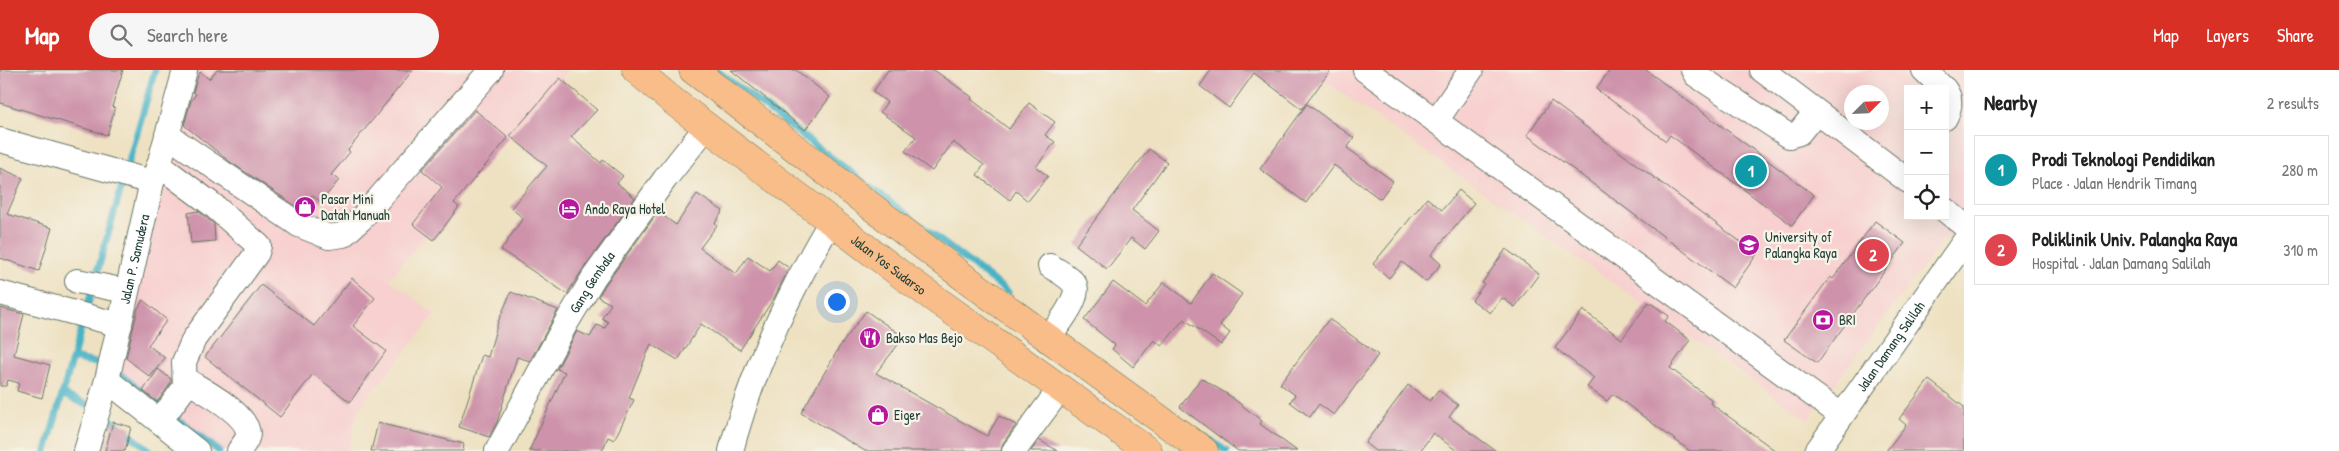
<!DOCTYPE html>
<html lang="en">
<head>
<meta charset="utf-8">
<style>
  :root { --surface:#fff; --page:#f6f6f6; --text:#222; --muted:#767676; --line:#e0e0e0; --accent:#d93025 }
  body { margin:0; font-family:"Patrick Hand",sans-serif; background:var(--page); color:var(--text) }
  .controls { position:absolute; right:15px; top:15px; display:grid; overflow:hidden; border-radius:0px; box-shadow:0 5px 20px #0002 }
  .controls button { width:45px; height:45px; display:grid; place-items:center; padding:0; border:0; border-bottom:1px solid var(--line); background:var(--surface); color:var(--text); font:25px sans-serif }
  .compass { position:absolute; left:1844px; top:15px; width:45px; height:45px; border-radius:50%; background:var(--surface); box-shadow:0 5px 20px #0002; rotate:66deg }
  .you { position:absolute; left:836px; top:231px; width:18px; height:18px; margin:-12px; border:4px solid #fff; border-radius:50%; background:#1a73e8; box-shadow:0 0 0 8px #1a73e833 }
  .badge { display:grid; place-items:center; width:32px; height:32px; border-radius:50%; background:var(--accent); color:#fff; font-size:16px; font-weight:700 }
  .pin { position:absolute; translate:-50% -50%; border:2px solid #fff; box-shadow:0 1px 5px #0006 }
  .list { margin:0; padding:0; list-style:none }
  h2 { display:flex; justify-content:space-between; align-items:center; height:65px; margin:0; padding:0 20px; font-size:21px }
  h2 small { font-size:16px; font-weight:400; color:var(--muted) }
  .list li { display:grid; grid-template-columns:32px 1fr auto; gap:15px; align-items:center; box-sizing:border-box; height:70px; margin:0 10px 10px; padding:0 10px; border:1px solid var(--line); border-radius:0px }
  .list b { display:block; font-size:19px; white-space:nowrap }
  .list p { margin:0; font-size:16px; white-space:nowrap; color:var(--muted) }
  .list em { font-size:16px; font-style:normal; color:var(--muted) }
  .icon { flex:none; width:28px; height:28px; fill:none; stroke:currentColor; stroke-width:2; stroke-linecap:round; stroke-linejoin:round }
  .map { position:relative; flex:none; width:1964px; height:381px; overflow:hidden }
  header { display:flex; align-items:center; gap:30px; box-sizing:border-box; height:70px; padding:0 25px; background:var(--accent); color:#fff }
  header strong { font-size:24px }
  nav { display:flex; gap:28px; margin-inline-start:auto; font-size:18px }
  .search { width:350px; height:45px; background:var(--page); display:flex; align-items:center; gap:12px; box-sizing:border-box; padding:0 18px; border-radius:28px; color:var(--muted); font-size:19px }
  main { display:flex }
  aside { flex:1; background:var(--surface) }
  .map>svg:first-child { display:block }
</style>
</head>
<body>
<header>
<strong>Map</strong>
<div class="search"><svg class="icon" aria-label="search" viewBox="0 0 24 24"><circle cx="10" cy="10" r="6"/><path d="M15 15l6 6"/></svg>Search here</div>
<nav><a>Map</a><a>Layers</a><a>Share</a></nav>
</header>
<main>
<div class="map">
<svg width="1964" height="381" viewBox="0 0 1964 381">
  <rect width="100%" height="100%" fill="#f7f3e8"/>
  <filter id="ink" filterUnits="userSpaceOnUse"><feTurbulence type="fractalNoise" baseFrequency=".02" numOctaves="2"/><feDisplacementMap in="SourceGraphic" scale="10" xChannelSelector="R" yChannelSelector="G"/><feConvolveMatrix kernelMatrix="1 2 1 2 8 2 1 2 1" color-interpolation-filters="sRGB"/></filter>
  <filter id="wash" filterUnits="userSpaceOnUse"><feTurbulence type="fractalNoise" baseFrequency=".0096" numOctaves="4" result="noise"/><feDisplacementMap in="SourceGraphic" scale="20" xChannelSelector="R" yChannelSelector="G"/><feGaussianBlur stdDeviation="1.12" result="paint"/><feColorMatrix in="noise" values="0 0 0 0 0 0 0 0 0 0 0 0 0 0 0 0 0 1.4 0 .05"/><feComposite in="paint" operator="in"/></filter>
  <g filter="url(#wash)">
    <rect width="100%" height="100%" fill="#eee1c1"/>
    <path fill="#f7d0cf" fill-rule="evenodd" d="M195 0H567L389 209 435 244 358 340 348 381H210L115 307Z
      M1309 0H1964V183L1944 168 1808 350ZM1908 19H1945V146H1908ZM1852 22H1882V52H1852Z"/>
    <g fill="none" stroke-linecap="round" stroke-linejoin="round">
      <path stroke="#48b3c6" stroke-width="7" d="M716 0 1008 222
        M73 288 109 296 219 381
        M62 324 98 340 151 381
        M1206 367 1226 381
        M46 381 155 0"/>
    </g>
    <g id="blocks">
      <path fill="#ce93aa" d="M0 0H123L112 37 115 38 107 65 0 33Z
        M217 0H413L348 80 350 82 331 105 339 110 321 132 312 125 300 139 229 91 184 55 191 31 196 24 193 22 198 6 200 2 209 9Z
        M731 0H796L830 27 805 60Z
        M888 0H934L972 27 971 29 1009 59 1029 33 1055 52 1045 65 1055 72 1036 97 1048 106 1028 131 1016 121 1010 130 977 105 984 95 953 72 932 101 905 81 916 67 880 42 887 32 873 22Z
        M1211 0H1331L1302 39 1254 3 1229 38 1200 16Z
        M1610 0H1646L1814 125 1792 155 1670 65 1666 71 1596 19Z
        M560 8 597 40 571 67 601 93 603 90 623 106 617 113 635 128 583 199 567 224 501 180 523 148 511 138 547 96 510 66Z
        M1551 31 1757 184 1733 218 1527 65Z
        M1307 34 1354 68 1347 78 1393 111 1380 129 1334 95 1306 133 1260 99Z
        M475 40 508 68 454 133 459 137 434 170 413 154 442 117 422 100Z
        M1149 79 1167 92 1132 140 1159 161 1145 179 1131 168 1107 199 1076 175Z
        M0 98 23 108 7 144 52 158 39 201 0 188Z
        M1459 120 1474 133 1431 185 1441 194 1426 212 1402 192 1389 208 1373 194 1427 128 1442 140Z
        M697 124 723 141 715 153 717 155 700 178 736 204 748 186 770 201 778 190 789 198 774 228 740 280 701 254 678 290 651 274 629 328 634 330 614 370 608 367 602 381H529L565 302 557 299 577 261 590 267 597 255 605 258 608 252 602 248 611 234 598 227 605 215 658 142 676 155Z
        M198 141 214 154 215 171 191 173 188 143Z
        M1875 151 1905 173 1817 293 1784 270 1830 207 1833 209Z
        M1506 179 1539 204 1515 237 1502 228 1490 243 1472 230 1484 214 1482 213Z
        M1212 203 1242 224 1220 255 1230 263 1221 275 1184 249 1162 276 1154 270 1133 297 1112 279 1115 275 1084 250 1113 212 1145 236 1164 212 1191 233Z
        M352 208 375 228 353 256 386 281 350 332 313 304 280 347 205 287 261 215 314 256Z
        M511 222 558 240 530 291 517 287 497 352 489 367 459 357 482 285 488 287 498 252Z
        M143 230 167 250 148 275 165 288 150 307 126 288 138 238Z
        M1649 232 1669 246 1665 251 1690 270 1670 298 1712 330 1710 333 1776 381H1690L1613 324 1607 331 1587 317 1594 308 1555 278 1583 240 1622 269Z
        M0 238 24 244 14 285 50 295 42 328 17 321 19 313 8 310 6 316H0Z
        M866 241 904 267 876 303 987 366 999 346 1016 355 1003 373 1001 381H865L801 343 840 276Z
        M1329 249 1378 285 1334 345 1319 334 1310 347 1290 332 1295 325 1280 314Z
        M158 299 171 309V313L157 332 143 321Z
        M1201 308 1230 326 1262 351 1260 354 1297 381H1238L1180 337Z
        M1929 310 1964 337V381H1886L1906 355 1899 349Z
        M1408 315 1430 331 1438 320 1458 335 1449 347 1496 381H1457L1433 363 1420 381H1375L1365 373Z
        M113 352 131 357 125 381H105Z
        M378 353 464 374 463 381H371Z
        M1039 370 1058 381H1031Z"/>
    </g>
  </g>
  <g filter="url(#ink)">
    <use href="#blocks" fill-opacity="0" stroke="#677665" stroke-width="1"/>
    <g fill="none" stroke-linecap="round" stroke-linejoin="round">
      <g stroke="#677665" stroke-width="26">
        <g id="minor">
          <path d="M1365 0 1436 51"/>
          <path d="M1471 0 1436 51 1841 345"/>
          <path d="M1693 0 1696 5 1789 66 1799 63 1816 42"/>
          <path d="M1762 0 1908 111"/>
          <path d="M1924 0 1944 19"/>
          <path d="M1945 20C1952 29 1950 38 1945 48"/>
          <path d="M167 65 299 155 329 167 343 165 361 149 491 0"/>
          <path d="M0 70 152 112"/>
          <path d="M159 95 214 136 259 176 257 183 194 269 184 292 185 317 160 351"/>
          <path d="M1945 140 1964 155"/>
          <path d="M77 211 126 221"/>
          <path d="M0 223 120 255"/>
          <path d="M1047 270C1055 259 1081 228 1075 215 1070 207 1058 201 1050 196"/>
          <path d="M107 310 197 381"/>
          <path d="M186 310C201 319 248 344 248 364 248 370 242 376 239 381"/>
          <path id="s1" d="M86 381 107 310 152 112 159 95 185 0"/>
          <path id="s2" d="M497 381 565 255 594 207 665 109 707 56"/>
          <path d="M731 381C752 301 789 222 831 151"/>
          <path d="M1014 381 1060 319"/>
          <path id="s3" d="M1817 381 1964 172"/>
        </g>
      </g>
      <g stroke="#677665" stroke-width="29">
        <g id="major">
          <path id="s4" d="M636 0 673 31 903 206 1148 381"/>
          <path d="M693 0 961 205 1204 381"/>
        </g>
      </g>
      <use href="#minor" stroke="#fff" stroke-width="24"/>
      <use href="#major" stroke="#f8bd89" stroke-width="28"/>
    </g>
  </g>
  <defs>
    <g id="shop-disc" transform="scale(1.125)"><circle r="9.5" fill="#b5179e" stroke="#f7f3e8"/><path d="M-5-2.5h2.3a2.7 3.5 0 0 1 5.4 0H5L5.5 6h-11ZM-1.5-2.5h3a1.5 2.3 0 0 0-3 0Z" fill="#fff"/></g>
    <g id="hotel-disc" transform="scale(1.125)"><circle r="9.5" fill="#b5179e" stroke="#f7f3e8"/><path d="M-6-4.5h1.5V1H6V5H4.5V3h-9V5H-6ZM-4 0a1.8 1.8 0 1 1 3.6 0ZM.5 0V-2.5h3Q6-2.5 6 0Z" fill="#fff"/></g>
    <g id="university-disc" transform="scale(1.125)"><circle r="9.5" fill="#b5179e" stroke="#f7f3e8"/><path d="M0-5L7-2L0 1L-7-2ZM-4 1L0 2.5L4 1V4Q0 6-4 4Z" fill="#fff"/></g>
    <g id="bank-disc" transform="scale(1.125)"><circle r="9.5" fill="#b5179e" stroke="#f7f3e8"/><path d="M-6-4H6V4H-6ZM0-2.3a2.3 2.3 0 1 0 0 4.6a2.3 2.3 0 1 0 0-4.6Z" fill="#fff"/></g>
    <g id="restaurant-disc" transform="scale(1.125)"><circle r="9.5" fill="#b5179e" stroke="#f7f3e8"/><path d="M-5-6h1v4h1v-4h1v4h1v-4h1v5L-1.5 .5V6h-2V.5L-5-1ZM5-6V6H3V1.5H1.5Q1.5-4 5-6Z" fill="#fff"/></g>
  </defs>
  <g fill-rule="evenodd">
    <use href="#shop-disc" x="305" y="137"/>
    <use href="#hotel-disc" x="569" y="139"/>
    <use href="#university-disc" x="1749" y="175"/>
    <use href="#bank-disc" x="1823" y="250"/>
    <use href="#restaurant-disc" x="870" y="268"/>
    <use href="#shop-disc" x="878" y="345"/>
  </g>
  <g text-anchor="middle" stroke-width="4.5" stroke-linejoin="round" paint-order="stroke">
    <g font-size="14" fill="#1f3d34" stroke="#f7f3e8" text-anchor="start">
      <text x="321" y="134">Pasar Mini<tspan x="321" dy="16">Datah Manuah</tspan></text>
      <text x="585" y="144">Ando Raya Hotel</text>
      <text x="1765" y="172">University of<tspan x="1765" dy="16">Palangka Raya</tspan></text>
      <text x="1839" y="255">BRI</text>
      <text x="886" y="273">Bakso Mas Bejo</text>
      <text x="894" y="350">Eiger</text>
    </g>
    <g font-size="14" fill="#1f3d34" stroke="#f7f3e8">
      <text dy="5" stroke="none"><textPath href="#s1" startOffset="198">Jalan P. Samudera</textPath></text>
      <text dy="5" stroke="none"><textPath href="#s4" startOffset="319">Jalan Yos Sudarso</textPath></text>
      <text dy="5" stroke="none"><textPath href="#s2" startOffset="194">Gang Gembala</textPath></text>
      <text dy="5" stroke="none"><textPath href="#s3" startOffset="128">Jalan Damang Salilah</textPath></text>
    </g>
  </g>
</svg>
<div class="controls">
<button>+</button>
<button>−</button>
<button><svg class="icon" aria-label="locate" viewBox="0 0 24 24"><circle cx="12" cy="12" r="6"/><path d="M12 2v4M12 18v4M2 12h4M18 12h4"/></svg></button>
</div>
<svg class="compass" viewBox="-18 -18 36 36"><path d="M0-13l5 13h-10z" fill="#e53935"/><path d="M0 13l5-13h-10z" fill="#767676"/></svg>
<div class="you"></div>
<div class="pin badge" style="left:1751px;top:101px;background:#0f9aa8">1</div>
<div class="pin badge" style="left:1873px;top:185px;background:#e0444e">2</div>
</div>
<aside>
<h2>Nearby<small>2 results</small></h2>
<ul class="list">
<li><span class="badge" style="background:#0f9aa8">1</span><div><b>Prodi Teknologi Pendidikan</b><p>Place · Jalan Hendrik Timang</p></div><em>280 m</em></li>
<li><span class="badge" style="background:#e0444e">2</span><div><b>Poliklinik Univ. Palangka Raya</b><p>Hospital · Jalan Damang Salilah</p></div><em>310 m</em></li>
</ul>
</aside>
</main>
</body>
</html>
